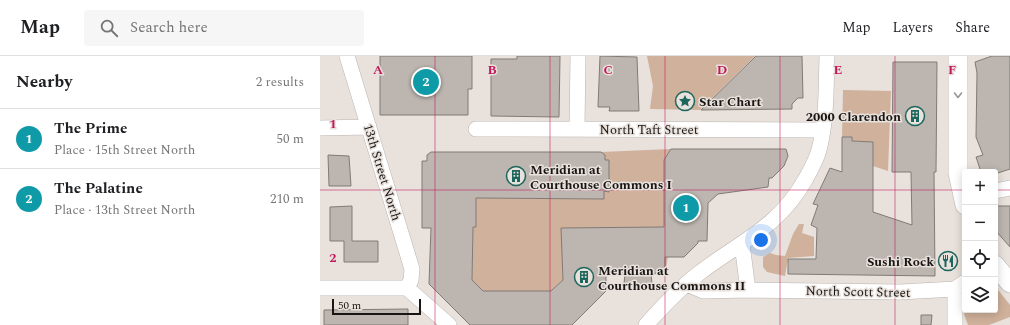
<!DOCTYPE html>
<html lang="en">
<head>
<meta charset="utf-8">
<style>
  :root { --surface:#fff; --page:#f6f6f6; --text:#202124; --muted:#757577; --line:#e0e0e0; --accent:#2563eb }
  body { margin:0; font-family:Spectral,serif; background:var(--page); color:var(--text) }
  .controls { position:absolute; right:12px; bottom:12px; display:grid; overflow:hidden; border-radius:4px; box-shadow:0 2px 10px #0003 }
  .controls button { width:36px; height:36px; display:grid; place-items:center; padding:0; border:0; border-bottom:1px solid var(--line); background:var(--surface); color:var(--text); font:20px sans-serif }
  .scale { position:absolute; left:12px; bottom:10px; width:89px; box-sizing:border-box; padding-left:4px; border:2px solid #181514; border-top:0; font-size:11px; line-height:14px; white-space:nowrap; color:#181514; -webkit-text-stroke:3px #e8e1dc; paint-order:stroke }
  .you { position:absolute; left:441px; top:184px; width:14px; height:14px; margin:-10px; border:3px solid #fff; border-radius:50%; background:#1a73e8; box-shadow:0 0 0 6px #1a73e833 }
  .badge { display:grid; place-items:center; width:26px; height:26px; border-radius:50%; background:var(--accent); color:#fff; font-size:13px; font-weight:700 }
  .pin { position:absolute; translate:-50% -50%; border:2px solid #fff; box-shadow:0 1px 4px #0006 }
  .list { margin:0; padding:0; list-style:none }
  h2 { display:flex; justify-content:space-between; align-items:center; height:52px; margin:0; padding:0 16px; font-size:17px }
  h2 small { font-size:13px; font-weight:400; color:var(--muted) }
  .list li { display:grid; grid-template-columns:26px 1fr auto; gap:12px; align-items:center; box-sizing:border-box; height:60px; padding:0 16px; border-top:1px solid var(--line) }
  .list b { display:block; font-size:15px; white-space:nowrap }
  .list p { margin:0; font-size:13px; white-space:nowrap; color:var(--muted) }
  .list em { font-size:13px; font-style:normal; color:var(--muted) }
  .icon { flex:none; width:22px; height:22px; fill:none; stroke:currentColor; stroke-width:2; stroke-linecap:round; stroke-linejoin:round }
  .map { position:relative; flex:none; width:690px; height:269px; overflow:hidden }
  header { display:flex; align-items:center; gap:24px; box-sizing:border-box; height:56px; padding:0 20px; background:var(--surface); border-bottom:1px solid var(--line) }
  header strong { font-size:19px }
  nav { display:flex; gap:22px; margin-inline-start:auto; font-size:14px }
  .search { width:280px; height:36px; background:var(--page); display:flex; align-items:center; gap:10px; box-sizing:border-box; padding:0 14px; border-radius:4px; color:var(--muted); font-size:15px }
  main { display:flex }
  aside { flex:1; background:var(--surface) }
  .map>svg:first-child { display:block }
</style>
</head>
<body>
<header>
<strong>Map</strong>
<div class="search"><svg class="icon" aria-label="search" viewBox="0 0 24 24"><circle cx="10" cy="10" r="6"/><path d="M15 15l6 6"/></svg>Search here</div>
<nav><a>Map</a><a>Layers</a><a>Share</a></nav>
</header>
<main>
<aside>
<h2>Nearby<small>2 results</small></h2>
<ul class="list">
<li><span class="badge" style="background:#0f9aa8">1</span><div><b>The Prime</b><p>Place · 15th Street North</p></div><em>50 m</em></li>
<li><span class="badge" style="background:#0f9aa8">2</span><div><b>The Palatine</b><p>Place · 13th Street North</p></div><em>210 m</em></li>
</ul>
</aside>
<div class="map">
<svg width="690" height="269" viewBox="0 0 690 269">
  <rect width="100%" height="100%" fill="#e8e1dc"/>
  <path fill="#d0b19b" d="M327 0H435L380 54 330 53 333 30Z
    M523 34 571 35 568 115 553 110V86L532 85V81H522Z
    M351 93 344 104V171L348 201 345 218 331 217 332 228H304V217H286L287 172H242L243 224 231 235H163L152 224 153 171H156V142L282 143 284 135H289V104H285V99L281 96Z
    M479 168H484L482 177 494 181V200L468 202 465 220 447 216 443 211V201L450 197 456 199 465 200 473 178Z
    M675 230 690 249V261L669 269H648L644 258 645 239V254H675Z"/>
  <path fill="#bcb5b0" stroke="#817a76" d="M60 0H152V33H148V59H60Z
    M197 0H240L239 61 171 60V3H197Z
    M280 0 317 1 319 55H289L290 51H278Z
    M436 0H482L483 42H478L472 48V53L381 54Z
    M672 0H690V113L675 118V116H661L656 101 663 99 656 81 657 17 655 6Z
    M573 6H617L616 116H614L615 220 468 218V203H496L497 172 491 169 498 149 493 148 510 112 522 116V81H532V85L553 86V156L592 169 591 116H572Z
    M351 93H466L468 100 464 110 452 122H449L448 131 398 138 388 147 387 185H378V187L364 201H345V218L331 217 332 228H304L305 217H286V235L252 269H150L109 228 111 172H102V105H107V99L111 96H281L285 99V104H289V136L284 135V143L156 142V171H153L152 224 163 235H231L243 224 241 172 344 171V104Z
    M8 99 29 100 31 130H9Z
    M32 150V185H58V206H24V185H10V151Z
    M675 150H690V191L675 174Z
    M88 253V269H4V254Z
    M601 259H612L611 269H601Z"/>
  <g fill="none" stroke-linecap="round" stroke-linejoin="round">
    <g stroke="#bab4af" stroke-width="16">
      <path id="minor" d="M27 0 92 213 91 224 87 232
        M0 72 49 71
        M257 72 258 0
        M156 73 503 74
        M675 135 690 132
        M422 188 428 234
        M367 228 383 235 428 234 580 236 635 233 645 226
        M0 232H87L129 269
        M635 233V269
        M326 269C342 251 359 233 378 218 418 187 459 171 485 124 490 115 496 105 499 94 507 63 506 31 507 0"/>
    </g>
    <g stroke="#bab4af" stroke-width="20">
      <path id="major" d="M638 0V117L645 149
        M675 209 690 227"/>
    </g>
    <use href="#minor" stroke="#fff" stroke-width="15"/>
    <use href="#major" stroke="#fff" stroke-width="19"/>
  </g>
  <defs><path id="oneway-chevron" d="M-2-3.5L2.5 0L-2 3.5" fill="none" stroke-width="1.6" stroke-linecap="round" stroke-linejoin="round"/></defs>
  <use stroke="#979695" href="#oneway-chevron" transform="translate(638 39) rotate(90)"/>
  <path fill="none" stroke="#c2185b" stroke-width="1" stroke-opacity="0.55" d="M115 0V269M230 0V269M345 0V269M460 0V269M575 0V269M0 134H645M675 134H690"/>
  <defs>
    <g id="sight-ring" transform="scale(1)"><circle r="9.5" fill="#e8e1dc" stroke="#1d665d" stroke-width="1.5"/><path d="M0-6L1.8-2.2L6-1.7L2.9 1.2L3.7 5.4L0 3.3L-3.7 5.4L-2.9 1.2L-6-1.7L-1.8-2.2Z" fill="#1d665d"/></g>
    <g id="building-ring" transform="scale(1)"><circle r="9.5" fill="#e8e1dc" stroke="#1d665d" stroke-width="1.5"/><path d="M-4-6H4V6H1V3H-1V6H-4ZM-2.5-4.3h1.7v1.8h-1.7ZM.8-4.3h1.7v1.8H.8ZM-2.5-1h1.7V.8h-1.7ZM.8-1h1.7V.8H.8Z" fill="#1d665d"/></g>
    <g id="restaurant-ring" transform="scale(1)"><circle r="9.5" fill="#e8e1dc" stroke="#1d665d" stroke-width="1.5"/><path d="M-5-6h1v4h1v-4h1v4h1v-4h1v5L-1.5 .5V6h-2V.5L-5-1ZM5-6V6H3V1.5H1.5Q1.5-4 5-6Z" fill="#1d665d"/></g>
  </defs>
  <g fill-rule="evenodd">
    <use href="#sight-ring" x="365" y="45"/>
    <use href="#building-ring" x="595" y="60"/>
    <use href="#building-ring" x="196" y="120"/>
    <use href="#restaurant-ring" x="628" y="205"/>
    <use href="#building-ring" x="264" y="221"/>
  </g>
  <g text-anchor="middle" stroke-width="3" stroke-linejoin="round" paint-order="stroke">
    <g font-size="13" font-weight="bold" fill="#181514" stroke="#e8e1dc" text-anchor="start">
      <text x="379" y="50">Star Chart</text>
      <text x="581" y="65" text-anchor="end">2000 Clarendon</text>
      <text x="210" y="118">Meridian at<tspan x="210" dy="15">Courthouse Commons I</tspan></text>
      <text x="614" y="210" text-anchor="end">Sushi Rock</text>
      <text x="278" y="219">Meridian at<tspan x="278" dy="15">Courthouse Commons II</tspan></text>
    </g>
    <g font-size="13" fill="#181514" stroke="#e8e1dc">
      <text x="329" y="78">North Taft Street</text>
      <text transform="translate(63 116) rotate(73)" y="5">13th Street North</text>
      <text transform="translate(538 235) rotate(1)" y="5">North Scott Street</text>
    </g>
  </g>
  <g font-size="13" text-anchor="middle" font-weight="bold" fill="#c2185b" stroke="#e8e1dc" stroke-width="3" stroke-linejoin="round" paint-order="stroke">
    <text x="58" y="18">A</text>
    <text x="172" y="18">B</text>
    <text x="288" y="18">C</text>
    <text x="402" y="18">D</text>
    <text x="518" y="18">E</text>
    <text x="632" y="18">F</text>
    <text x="13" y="72">1</text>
    <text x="13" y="206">2</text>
  </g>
</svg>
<div class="controls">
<button>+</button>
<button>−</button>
<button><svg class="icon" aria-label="locate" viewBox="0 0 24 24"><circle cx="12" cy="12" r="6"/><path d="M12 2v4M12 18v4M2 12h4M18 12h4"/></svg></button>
<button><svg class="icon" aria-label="layers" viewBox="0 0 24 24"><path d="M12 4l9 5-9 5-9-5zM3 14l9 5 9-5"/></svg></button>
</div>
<div class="scale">50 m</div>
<div class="you"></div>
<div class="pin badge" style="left:366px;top:152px;background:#0f9aa8">1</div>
<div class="pin badge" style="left:106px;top:26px;background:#0f9aa8">2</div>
</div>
</main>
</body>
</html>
